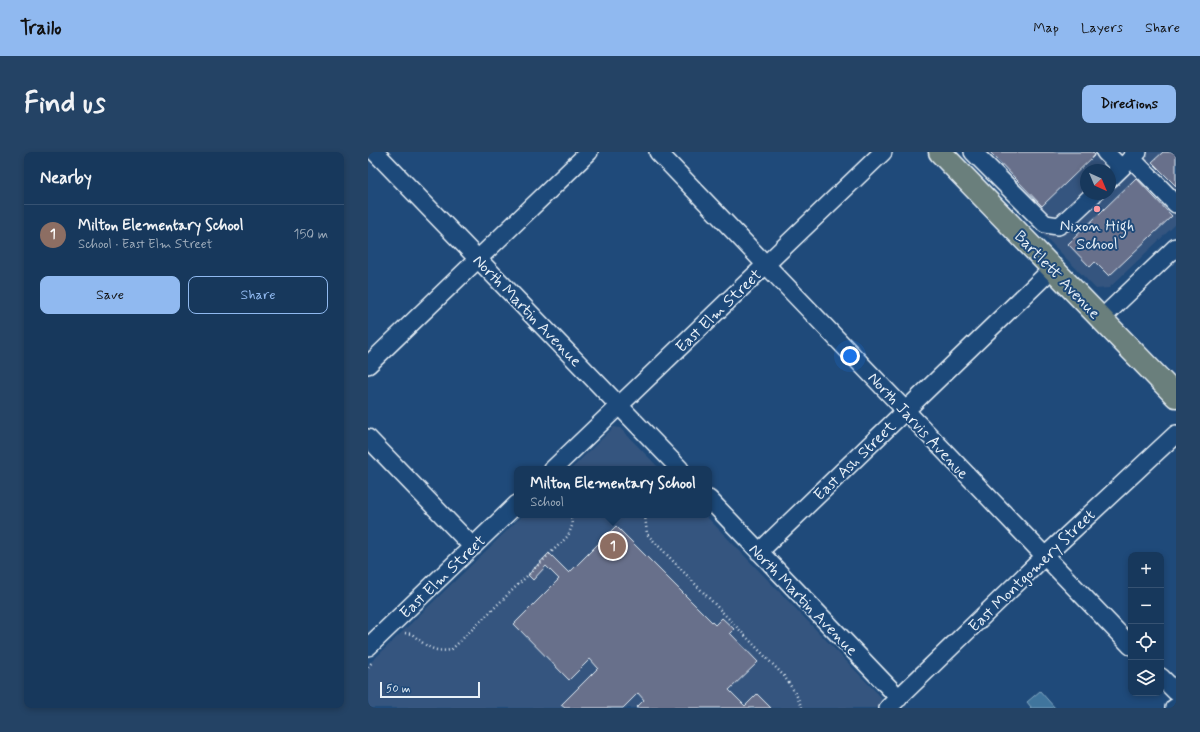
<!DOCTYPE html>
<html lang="en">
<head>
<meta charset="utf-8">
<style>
  :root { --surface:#17385c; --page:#244365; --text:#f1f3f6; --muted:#9eacbb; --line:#365272; --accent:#90b9f0 }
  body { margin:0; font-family:Mynerve,sans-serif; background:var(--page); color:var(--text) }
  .controls { position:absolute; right:12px; bottom:12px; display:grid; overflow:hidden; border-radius:8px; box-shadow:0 2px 6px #0003 }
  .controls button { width:36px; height:36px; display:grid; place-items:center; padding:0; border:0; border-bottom:1px solid var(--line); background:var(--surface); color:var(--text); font:20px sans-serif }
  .compass { position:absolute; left:712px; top:12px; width:36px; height:36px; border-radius:50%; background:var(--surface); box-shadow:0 2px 6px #0003; rotate:136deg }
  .scale { position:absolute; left:12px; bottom:10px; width:100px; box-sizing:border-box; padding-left:4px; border:2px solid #e8f1f8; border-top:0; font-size:11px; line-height:14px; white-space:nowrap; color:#e8f1f8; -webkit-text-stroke:3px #1f4a7a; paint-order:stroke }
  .you { position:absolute; left:482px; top:204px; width:14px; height:14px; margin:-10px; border:3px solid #fff; border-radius:50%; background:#1a73e8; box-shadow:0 0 0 6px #1a73e833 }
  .badge { display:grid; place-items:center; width:26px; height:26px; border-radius:50%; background:var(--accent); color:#fff; font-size:13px; font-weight:700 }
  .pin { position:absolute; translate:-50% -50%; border:2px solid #fff; box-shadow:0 1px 4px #0006 }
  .popup { position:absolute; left:146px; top:314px; width:198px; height:52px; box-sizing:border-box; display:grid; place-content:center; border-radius:8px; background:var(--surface); filter:drop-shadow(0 1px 3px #0005); font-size:13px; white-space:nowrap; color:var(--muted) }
  .popup b { font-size:15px; color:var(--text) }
  .popup::after { content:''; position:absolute; left:50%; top:100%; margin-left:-8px; border:8px solid transparent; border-top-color:var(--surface) }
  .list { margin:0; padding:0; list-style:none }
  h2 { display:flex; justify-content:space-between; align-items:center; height:52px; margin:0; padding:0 16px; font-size:17px }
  h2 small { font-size:13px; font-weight:400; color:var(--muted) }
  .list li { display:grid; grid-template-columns:26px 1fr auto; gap:12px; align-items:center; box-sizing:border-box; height:60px; padding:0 16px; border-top:1px solid var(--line) }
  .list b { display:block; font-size:15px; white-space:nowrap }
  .list p { margin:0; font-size:13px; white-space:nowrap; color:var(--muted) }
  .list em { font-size:13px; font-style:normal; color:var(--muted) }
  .actions { display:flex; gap:8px; padding:12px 16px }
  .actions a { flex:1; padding:9px 0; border:1px solid var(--accent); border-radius:8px; text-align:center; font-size:14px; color:var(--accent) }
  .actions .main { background:var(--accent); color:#111 }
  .icon { flex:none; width:22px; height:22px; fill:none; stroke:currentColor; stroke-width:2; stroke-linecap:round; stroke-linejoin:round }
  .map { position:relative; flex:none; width:808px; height:556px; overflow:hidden; border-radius:8px }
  header { display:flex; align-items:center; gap:24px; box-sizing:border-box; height:56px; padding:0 20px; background:var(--accent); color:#111 }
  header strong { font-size:19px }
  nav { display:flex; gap:22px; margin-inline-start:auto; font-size:14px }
  .intro { display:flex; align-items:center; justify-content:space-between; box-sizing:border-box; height:96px; padding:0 24px }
  h1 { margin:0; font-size:28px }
  .button { padding:10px 18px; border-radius:8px; background:var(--accent); color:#111; font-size:14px; font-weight:700 }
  main { display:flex; gap:24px; padding:0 24px }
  aside { flex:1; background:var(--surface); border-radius:8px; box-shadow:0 2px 6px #0003 }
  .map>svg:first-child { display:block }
</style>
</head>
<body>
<header>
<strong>Trailo</strong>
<nav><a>Map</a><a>Layers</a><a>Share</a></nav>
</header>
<div class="intro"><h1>Find us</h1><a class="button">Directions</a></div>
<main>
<aside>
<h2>Nearby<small></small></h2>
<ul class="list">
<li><span class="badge" style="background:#8d6e63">1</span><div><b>Milton Elementary School</b><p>School · East Elm Street</p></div><em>150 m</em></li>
</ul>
<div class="actions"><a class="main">Save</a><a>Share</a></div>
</aside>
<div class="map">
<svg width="808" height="556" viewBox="0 0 808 556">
  <rect width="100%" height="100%" fill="#1f4a7a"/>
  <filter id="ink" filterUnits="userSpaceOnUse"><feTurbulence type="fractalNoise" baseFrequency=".025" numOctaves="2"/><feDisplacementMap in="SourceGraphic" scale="8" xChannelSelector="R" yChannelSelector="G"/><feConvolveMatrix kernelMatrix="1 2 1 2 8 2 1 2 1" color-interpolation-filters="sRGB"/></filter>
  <g filter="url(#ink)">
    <path fill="#35557f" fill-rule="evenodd" d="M595 0H808V72L741 136 728 137ZM718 18H742V42H718Z
      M246 275 252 276 292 317H203Z
      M155 363H337L513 545 514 552 510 556H0V513Z"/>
    <path fill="#40759d" stroke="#83a7c1" d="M672 539 687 556H662L663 555 659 550Z"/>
    <path fill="#68708b" stroke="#e8f1f8" d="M622 0H724L727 3 674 54Z
      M795 0H808V34L784 10Z
      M768 26 804 64 741 124 727 110 722 115 700 92Z
      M248 374 347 473 354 466 366 477 362 481 390 510 361 538 377 554 389 542 403 556H268L276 548 270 541 255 556H197L193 553 230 516 222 507 201 528 146 472 191 427 178 414 165 428 160 423 181 401 201 421Z"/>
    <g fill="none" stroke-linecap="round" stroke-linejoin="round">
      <g stroke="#e8f1f8" stroke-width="20">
        <path id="minor" d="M7 0 312 317
          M290 0 763 494
          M605 0 677 72 690 74 695 71 726 42
          M737 0 753 16
          M763 6 808 52
          M742 27 770 0
          M733 167 808 95
          M0 213 221 0
          M0 286 105 395
          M185 317 515 0
          M341 347 531 546
          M391 400 685 116
          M0 495 149 352
          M793 525 808 540
          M520 556 676 405 808 282
          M806 556 808 555"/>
      </g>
      <g stroke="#e8f1f8" stroke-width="25">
        <path id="major" d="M572 0 808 244"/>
      </g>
      <path stroke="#e8f1f8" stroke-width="2.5" stroke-dasharray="1 3" stroke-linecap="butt" d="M277 363 279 382 416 524 428 542 434 556
        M37 481 44 482C57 493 65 501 83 498L200 384 204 374 203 363
        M0 515 5 509"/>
      <use href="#minor" stroke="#1f4a7a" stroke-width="17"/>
      <use href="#major" stroke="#6b7f7c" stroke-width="22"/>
    </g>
  </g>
  <circle fill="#ff9aa2" stroke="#1f4a7a" stroke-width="1.5" cx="729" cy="57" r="4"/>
  <g text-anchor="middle" stroke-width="4" stroke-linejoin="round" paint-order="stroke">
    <g font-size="16" fill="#e8f1f8" stroke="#1f4a7a">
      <text x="729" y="79">Nixon High<tspan x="729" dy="18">School</tspan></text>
    </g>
    <g font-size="16" fill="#e8f1f8" stroke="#1f4a7a">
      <text transform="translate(690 122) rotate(46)" y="6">Bartlett Avenue</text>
      <text transform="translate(160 158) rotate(46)" y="6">North Martin Avenue</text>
      <text transform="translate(350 158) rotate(-44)" y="6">East Elm Street</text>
      <text transform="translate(551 273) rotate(47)" y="6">North Jarvis Avenue</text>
      <text transform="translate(486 308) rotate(-44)" y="6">East Ash Street</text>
      <text transform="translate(663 418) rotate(-44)" y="6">East Montgomery Street</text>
      <text transform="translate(74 424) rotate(-44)" y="6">East Elm Street</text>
      <text transform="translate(436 447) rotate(46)" y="6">North Martin Avenue</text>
    </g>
  </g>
</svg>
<div class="controls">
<button>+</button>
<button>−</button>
<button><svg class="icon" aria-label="locate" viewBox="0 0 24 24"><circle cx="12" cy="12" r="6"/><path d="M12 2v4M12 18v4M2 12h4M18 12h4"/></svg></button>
<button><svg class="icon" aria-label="layers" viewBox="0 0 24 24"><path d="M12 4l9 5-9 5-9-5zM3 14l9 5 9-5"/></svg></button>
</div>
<svg class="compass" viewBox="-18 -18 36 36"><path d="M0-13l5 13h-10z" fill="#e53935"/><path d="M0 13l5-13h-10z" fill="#9eacbb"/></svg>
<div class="scale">50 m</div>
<div class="you"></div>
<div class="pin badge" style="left:245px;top:394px;background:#8d6e63">1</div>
<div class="popup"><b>Milton Elementary School</b>School</div>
</div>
</main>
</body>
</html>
